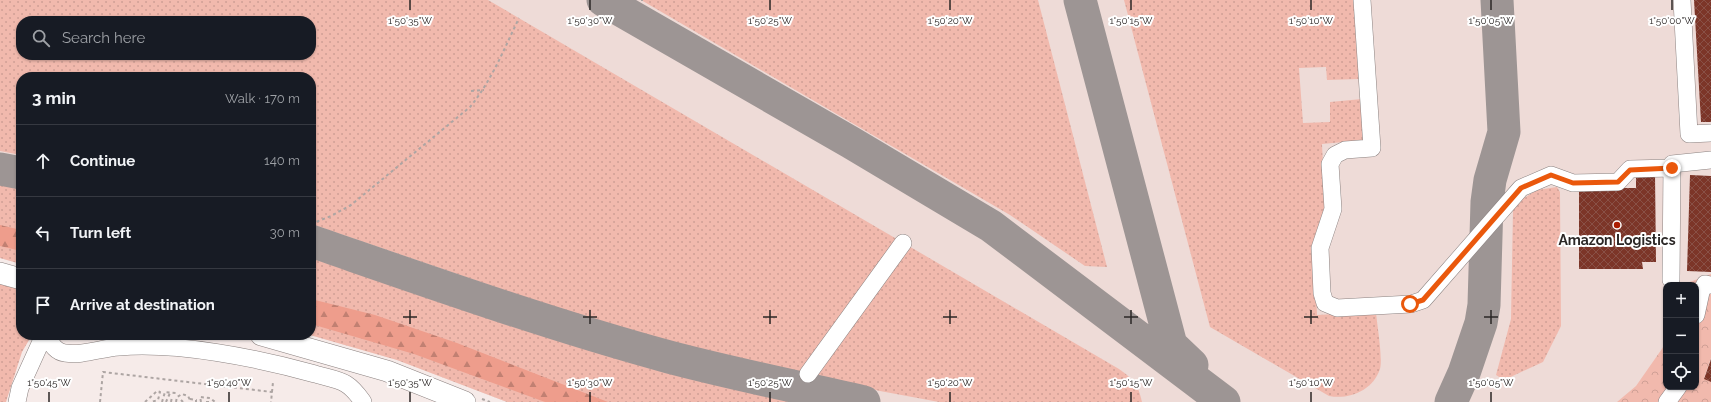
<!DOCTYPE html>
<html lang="en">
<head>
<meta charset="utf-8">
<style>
  :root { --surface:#171b24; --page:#20242c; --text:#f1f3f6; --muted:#9ea1a6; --line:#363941 }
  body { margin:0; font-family:Raleway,sans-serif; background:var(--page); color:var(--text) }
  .controls { position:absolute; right:12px; bottom:12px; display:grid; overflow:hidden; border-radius:8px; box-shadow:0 1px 3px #0004 }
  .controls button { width:36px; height:36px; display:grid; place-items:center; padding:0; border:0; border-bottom:1px solid var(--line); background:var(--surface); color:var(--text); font:20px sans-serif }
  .stop { position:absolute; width:12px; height:12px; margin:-9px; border:3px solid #ea580c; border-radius:50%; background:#fff }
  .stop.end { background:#ea580c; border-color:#fff; box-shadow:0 1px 4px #0008 }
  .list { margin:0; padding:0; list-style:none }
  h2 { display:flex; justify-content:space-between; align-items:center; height:52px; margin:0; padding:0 16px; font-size:17px }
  h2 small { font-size:13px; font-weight:400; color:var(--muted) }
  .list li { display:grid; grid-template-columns:26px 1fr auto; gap:12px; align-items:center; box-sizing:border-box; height:72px; padding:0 16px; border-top:1px solid var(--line) }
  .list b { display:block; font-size:15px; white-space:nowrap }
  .list em { font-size:13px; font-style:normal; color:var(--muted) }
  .icon { flex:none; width:22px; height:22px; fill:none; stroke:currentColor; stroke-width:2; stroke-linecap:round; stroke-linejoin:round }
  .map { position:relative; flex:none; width:1711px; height:402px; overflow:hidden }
  .search { position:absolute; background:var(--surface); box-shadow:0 1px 3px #0004; left:16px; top:16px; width:300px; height:44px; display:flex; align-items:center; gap:10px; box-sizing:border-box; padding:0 14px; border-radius:16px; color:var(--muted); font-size:15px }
  .panel { position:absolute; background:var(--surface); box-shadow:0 1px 3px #0004; left:16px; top:72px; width:300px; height:268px; border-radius:16px }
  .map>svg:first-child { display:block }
</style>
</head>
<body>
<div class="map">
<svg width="1711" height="402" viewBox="0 0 1711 402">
  <defs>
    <pattern id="grass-dots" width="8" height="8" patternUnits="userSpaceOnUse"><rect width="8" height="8" fill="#f1b9ad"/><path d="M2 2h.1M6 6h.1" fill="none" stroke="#cf9f95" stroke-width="1.8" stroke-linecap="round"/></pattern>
    <pattern id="forest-firs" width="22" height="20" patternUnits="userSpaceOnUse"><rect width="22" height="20" fill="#ee9d8c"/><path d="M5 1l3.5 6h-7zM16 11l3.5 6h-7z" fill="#c18072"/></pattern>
    <pattern id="park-crowns" width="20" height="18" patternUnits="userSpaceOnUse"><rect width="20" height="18" fill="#f1b9ad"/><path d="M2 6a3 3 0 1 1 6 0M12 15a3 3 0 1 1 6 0" fill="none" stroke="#cf9f95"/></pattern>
    <pattern id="building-cross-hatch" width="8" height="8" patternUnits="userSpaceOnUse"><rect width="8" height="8" fill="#7c3528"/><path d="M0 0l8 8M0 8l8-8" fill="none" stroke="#895046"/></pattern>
  </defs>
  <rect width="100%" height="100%" fill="#f6ebe9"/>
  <path fill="#eedbd7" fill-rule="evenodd" d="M0 0H1711V402H507L397 360 310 335 311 77H21V264L0 258ZM21 21H311V55H21ZM1666 285H1696V387H1666Z"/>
  <path fill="url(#grass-dots)" fill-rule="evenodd" d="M0 0H488L1119 369C1134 380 1138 384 1142 402H939L880 391 722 354 653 337 562 310 311 224V77H21V155L0 151ZM21 21H311V55H21Z
    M641 0H1038L1107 267 1085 266 1010 215Z
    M1124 0H1357L1361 79 1327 80 1326 67 1299 68 1303 123 1330 122V102L1362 99 1365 140 1322 144 1325 207 1314 247 1317 315 1376 312C1377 325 1383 358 1380 369 1373 390 1350 400 1329 396L1210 327Z
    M0 182 21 186V264L0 258Z
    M1557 187 1560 192 1561 326 1543 362 1504 380 1496 375 1511 319 1513 209 1519 201 1537 190Z
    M311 258 361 273 505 324 652 368 794 402H507L397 360 310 335Z
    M0 281 21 287V335H32L22 352 6 402H0Z"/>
  <path fill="url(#forest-firs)" d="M0 225 21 230V251L0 246Z
    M311 299 375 315 457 343 608 402H545L414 354 311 324Z"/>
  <path fill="url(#park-crowns)" d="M1711 274V358L1704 378 1711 382V402H1617L1636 386 1666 343V387H1696V285H1687V283Z"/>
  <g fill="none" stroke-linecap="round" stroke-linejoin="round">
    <path stroke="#9d9594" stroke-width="33" d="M603 0 850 142 991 226 1224 402
      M1080 0 1171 345 1192 365
      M0 169 21 173
      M311 241C430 282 548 324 669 357 733 374 799 387 864 402
      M1451 402 1464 373 1481 323 1484 305 1487 202 1490 180 1504 132 1497 0"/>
  </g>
  <path fill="url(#building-cross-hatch)" d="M1694 0H1711V122H1701Z
    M1636 174H1655L1656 262H1642L1643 269H1579V188H1636Z
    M1690 175 1711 176V272L1687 271Z
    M1711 359V382L1704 379Z"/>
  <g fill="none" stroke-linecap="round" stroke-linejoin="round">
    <g stroke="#8b8280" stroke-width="18">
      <path id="minor" d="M1362 0 1372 148 1345 150 1335 155 1330 164 1333 209 1320 248 1322 293 1325 303 1337 308 1411 304 1423 300 1521 188 1551 175 1573 183 1618 182 1630 169 1672 168
        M1682 0 1689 134 1711 133
        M1671 280 1672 164 1711 160
        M1696 315 1701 292 1705 284 1711 285
        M46 335C51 343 55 352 65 353 83 356 101 348 119 347 178 342 257 358 315 374 324 377 338 379 346 384 354 389 358 395 363 402
        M808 374 903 243
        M17 402 20 388 44 335
        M1667 402 1678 387"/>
    </g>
    <g stroke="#8b8280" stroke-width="22">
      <path id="major" d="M0 273 21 279
        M261 335 387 371 465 402"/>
    </g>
    <path stroke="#ada5a3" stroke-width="2" stroke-dasharray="3 3" stroke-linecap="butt" d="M642 1V0
      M471 91 484 90
      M311 224 331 216 351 205 470 107C492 80 504 49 519 18
      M272 392 273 382
      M190 399 196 400V402
      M482 399 490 402
      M181 400 183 402
      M100 402 103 372 272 392 271 402
      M145 402 157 391 160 392 158 400 151 402
      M162 402 165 392 176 393
      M166 402 170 393
      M171 402 172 397
      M176 402 177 397 182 394 188 396 191 402
      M201 402 200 397 210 398 215 402
      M206 402H209"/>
    <use href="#minor" stroke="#fff" stroke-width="17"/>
    <use href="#major" stroke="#fff" stroke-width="21"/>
  </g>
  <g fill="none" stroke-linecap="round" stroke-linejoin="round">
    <path stroke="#ea580c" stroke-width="5" d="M1410 304 1423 300 1521 188 1551 175 1573 183 1618 182 1630 170 1672 168"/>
  </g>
  <path fill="none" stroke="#2b2726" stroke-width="1.5" d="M410 0V10M590 0V10M770 0V10M950 0V10M1131 0V10M1311 0V10M1491 0V10M1672 0V10M410 310V324M590 310V324M770 310V324M950 310V324M1131 310V324M1311 310V324M1491 310V324M403 317H417M583 317H597M763 317H777M943 317H957M1124 317H1138M1304 317H1318M1484 317H1498M49 392V402M229 392V402M410 392V402M590 392V402M770 392V402M950 392V402M1131 392V402M1311 392V402M1491 392V402"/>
  <circle fill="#ac1d01" stroke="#fff" stroke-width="1.5" cx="1617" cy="225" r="4"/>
  <g text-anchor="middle" stroke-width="4" stroke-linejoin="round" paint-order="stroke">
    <g font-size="14" font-weight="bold" fill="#2b2726" stroke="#fff">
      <text x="1617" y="245">Amazon Logistics</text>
    </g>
  </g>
  <g font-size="10" text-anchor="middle" fill="#2b2726" stroke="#fff" stroke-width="4" stroke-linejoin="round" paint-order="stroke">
    <text x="410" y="24">1°50'35"W</text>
    <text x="590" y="24">1°50'30"W</text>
    <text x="770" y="24">1°50'25"W</text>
    <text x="950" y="24">1°50'20"W</text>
    <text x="1131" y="24">1°50'15"W</text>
    <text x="1311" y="24">1°50'10"W</text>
    <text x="1491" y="24">1°50'05"W</text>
    <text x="1672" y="24">1°50'00"W</text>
    <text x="49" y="386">1°50'45"W</text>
    <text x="229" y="386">1°50'40"W</text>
    <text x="410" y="386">1°50'35"W</text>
    <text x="590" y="386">1°50'30"W</text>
    <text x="770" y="386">1°50'25"W</text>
    <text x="950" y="386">1°50'20"W</text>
    <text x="1131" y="386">1°50'15"W</text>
    <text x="1311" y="386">1°50'10"W</text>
    <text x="1491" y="386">1°50'05"W</text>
  </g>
</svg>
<div class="controls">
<button>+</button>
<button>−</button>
<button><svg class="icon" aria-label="locate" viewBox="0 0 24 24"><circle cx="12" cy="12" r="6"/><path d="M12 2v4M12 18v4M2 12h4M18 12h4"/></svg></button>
</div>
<div class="stop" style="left:1410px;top:304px"></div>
<div class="stop end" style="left:1672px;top:168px"></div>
<div class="search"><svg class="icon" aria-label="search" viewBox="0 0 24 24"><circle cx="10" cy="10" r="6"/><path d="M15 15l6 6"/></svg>Search here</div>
<section class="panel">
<h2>3 min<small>Walk · 170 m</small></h2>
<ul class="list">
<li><svg class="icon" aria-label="ahead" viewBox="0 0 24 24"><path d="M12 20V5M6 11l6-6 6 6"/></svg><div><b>Continue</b></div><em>140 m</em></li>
<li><svg class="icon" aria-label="left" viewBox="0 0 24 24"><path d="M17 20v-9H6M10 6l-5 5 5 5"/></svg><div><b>Turn left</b></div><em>30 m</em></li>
<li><svg class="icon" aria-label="arrive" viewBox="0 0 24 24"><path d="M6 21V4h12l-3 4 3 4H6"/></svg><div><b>Arrive at destination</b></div></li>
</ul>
</section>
</div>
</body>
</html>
